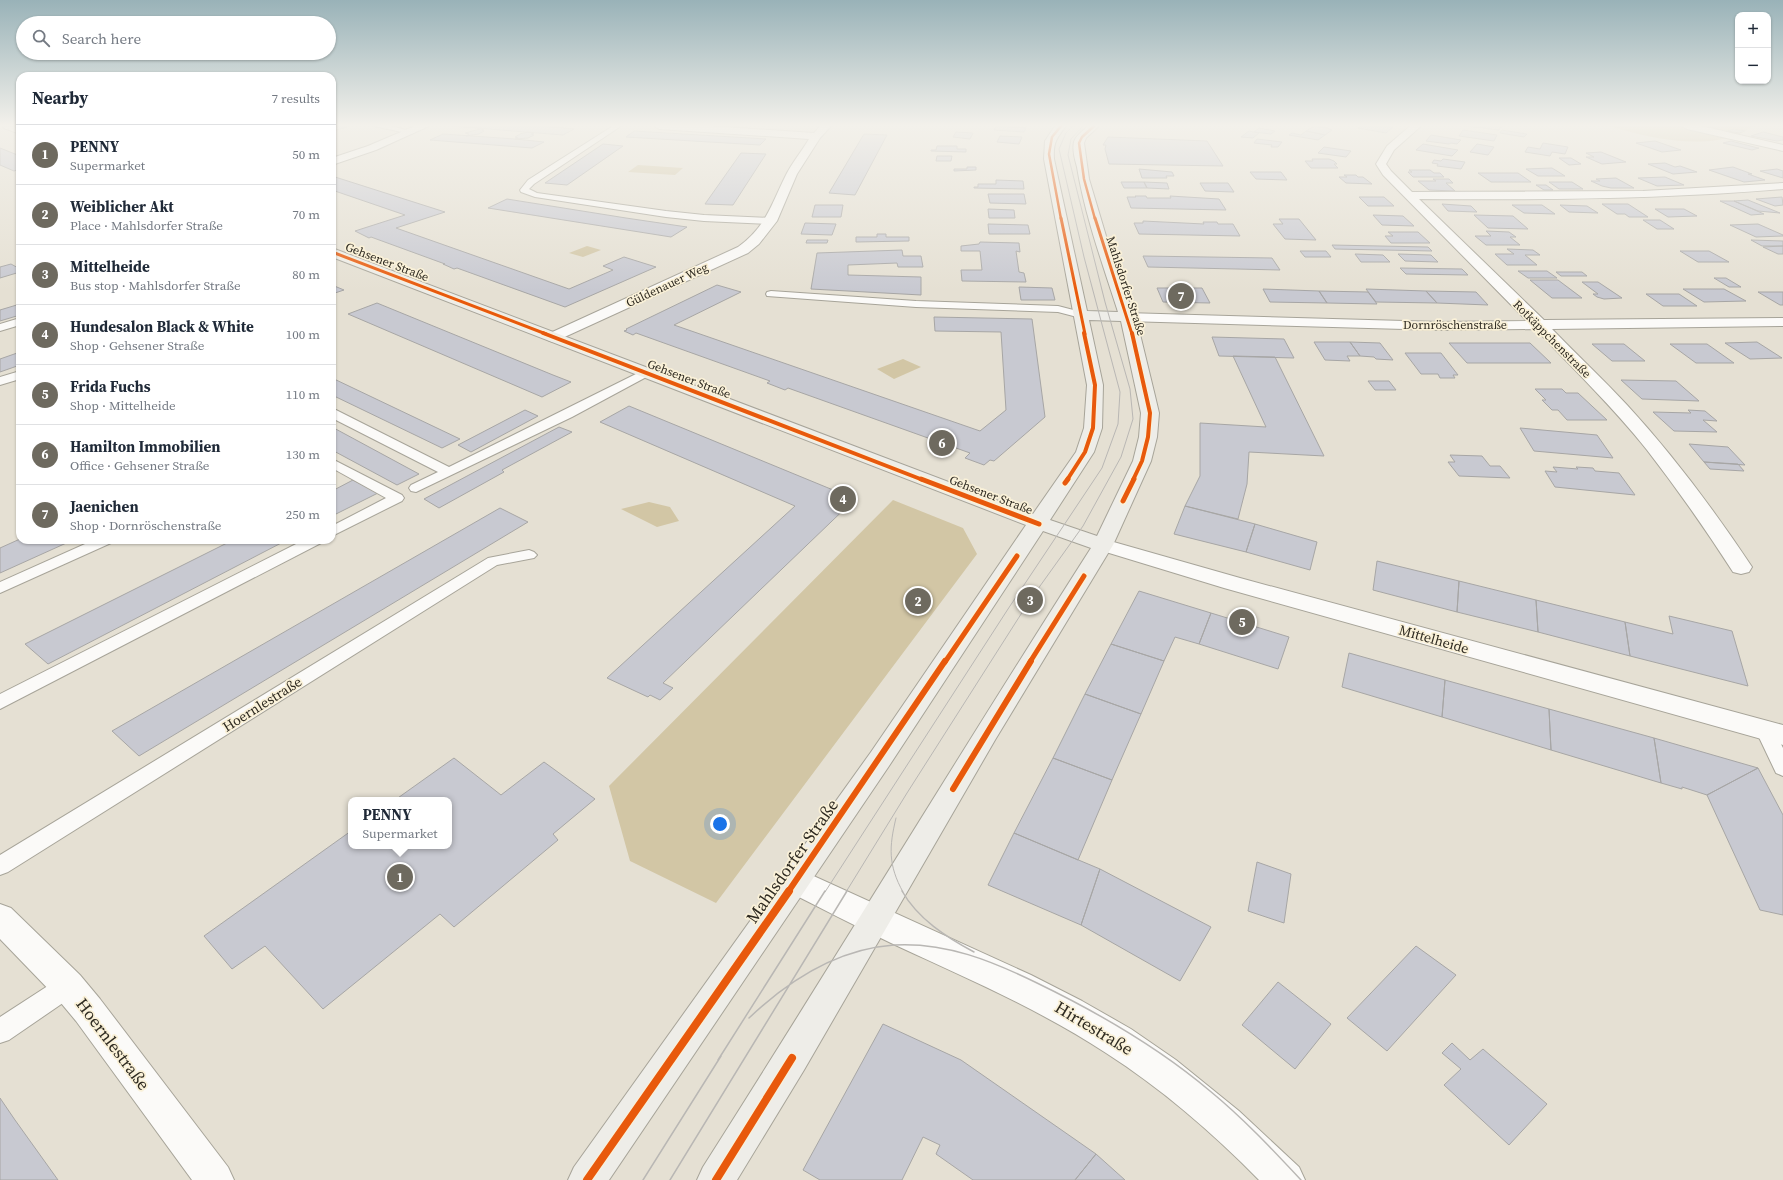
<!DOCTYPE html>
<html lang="en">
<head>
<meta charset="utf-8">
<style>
  :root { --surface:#fff; --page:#f6f6f7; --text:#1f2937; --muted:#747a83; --line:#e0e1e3; --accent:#6e6a5f }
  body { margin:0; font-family:"Source Serif 4",serif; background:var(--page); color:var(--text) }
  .controls { position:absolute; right:12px; top:12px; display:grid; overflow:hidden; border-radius:8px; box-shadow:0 1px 3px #0004 }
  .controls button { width:36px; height:36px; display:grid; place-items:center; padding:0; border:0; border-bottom:1px solid var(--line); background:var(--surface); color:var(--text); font:20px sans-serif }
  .you { position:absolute; left:720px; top:824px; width:14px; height:14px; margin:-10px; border:3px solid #fff; border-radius:50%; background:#1a73e8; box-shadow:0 0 0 6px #1a73e833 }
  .badge { display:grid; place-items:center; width:26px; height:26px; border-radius:50%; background:var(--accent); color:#fff; font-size:13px; font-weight:700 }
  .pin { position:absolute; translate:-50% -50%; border:2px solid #fff; box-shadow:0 1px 4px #0006 }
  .popup { position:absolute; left:348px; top:797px; width:104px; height:52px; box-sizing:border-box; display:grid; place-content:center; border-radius:8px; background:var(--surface); filter:drop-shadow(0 1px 3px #0005); font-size:13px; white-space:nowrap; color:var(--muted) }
  .popup b { font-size:15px; color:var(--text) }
  .popup::after { content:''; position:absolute; left:50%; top:100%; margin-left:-8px; border:8px solid transparent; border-top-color:var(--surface) }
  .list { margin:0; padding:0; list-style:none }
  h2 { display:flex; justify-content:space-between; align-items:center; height:52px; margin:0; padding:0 16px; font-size:17px }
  h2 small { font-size:13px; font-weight:400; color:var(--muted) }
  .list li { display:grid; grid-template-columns:26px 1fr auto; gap:12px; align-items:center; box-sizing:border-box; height:60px; padding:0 16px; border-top:1px solid var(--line) }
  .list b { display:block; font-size:15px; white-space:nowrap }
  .list p { margin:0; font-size:13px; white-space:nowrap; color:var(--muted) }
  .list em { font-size:13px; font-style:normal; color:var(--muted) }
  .icon { flex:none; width:22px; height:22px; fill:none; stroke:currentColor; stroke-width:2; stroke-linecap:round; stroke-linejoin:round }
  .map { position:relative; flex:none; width:1783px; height:1180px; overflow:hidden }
  .search { position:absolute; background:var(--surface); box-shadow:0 1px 3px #0004; left:16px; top:16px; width:320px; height:44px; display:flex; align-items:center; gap:10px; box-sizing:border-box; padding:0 14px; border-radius:22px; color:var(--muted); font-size:15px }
  .panel { position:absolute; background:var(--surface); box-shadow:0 1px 3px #0004; left:16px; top:72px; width:320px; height:472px; border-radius:12px }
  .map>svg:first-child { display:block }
</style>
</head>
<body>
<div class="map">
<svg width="1783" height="1180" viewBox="0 0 1783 1180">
  <rect width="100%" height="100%" fill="#e5e0d3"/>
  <path fill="#d2c6a5" d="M1610 126H1753C1748 129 1743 133 1737 135 1700 149 1647 138 1610 126Z
    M638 165 683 168 675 175 628 172Z
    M587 246 601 250 583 257 569 253Z
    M903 359 921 367 894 379 877 369Z
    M893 500 963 528 977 554 716 903 630 861 609 786Z
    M649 502 670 507 679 521 657 527 621 509Z"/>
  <path fill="#c8c9d1" stroke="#a7a6a5" d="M332 126H345L347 127 332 131Z
    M451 126H542L574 129 563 135Z
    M996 126H1001L1026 128 1024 132 994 130Z
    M1314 126 1327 128 1332 130 1325 135 1306 131Z
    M1360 126H1386L1393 127 1386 133 1358 128Z
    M1465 126H1502L1499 130Z
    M1259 128 1275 131 1271 134 1254 132Z
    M480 129H484L482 130 484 131 479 134 466 136 469 134 465 133Z
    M1734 129 1745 131 1739 133 1728 131Z
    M1463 130 1497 135 1494 141 1459 136Z
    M1502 130 1527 134 1524 137 1500 133Z
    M634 131 766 139 760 145 626 137Z
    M1249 131 1259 133 1253 138 1241 137Z
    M1306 131 1325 135 1318 140 1289 135 1292 133 1301 135Z
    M528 132 534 133 531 134 534 135 528 138 515 139 518 138 515 137 520 134Z
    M956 132 973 133 970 139 953 137Z
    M1763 132 1783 137V140L1777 141 1751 136Z
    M443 134 515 139 544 142 532 148 430 140Z
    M864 134 887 135 855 195 829 193Z
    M1431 135 1461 140 1457 144 1451 143 1449 144 1426 141Z
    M1000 136 1022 137 1019 144 997 142Z
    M1108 137 1207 141 1223 166 1109 164 1105 149 1106 145H1103Z
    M1257 139 1282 142 1278 147H1271L1272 145 1254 143Z
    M1655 141 1681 150 1662 152 1636 143Z
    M1731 141 1758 148H1759L1752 150 1723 143Z
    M1543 143 1568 147 1565 154 1552 152 1550 156 1525 152 1528 147 1540 149Z
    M603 144 623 146 567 185 545 183Z
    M1423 144 1458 150 1452 156 1416 150Z
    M1477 144 1494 147 1488 155 1470 152Z
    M937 146H957V149H966V152L931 151V150H936Z
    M1324 147 1351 151 1346 157 1318 153Z
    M0 148 20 156V169L14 171 0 165Z
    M1601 152 1626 162 1602 164 1586 157H1594L1586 153Z
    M741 153 766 154 733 205 705 204Z
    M937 156H952L951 161H936Z
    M1559 158H1571L1581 164 1569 165Z
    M1312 159H1329L1334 161 1337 164H1334L1338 168H1311L1305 161H1313Z
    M1443 159 1465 162 1461 169 1437 166 1438 164 1432 163 1434 160 1441 161Z
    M1665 163 1675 167 1680 166 1697 172 1673 174 1648 164Z
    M967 167H976V170L954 171V169H967Z
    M1733 167 1752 174H1748L1765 180 1744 182 1709 170Z
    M1552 168 1565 176H1538L1526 169Z
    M1139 169 1172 172 1174 176H1166L1167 178H1142Z
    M1777 169 1783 171V178L1760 171Z
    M1409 170H1430L1434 173H1440L1444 177H1413L1408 172H1412Z
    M1250 172H1281L1287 180 1256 179Z
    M1478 173H1518L1531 182H1491Z
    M1344 175H1356L1358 177H1363L1372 184 1346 183 1339 177H1347Z
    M332 176 445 212 396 228 569 289 613 270 603 266 624 257 656 267 565 307 457 268 454 269 443 264H445L371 237 369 238 355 231 405 215 332 190Z
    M1665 177 1684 185 1657 186 1638 178Z
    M1616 178 1634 188H1611L1602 186 1591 181H1600L1596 179Z
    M1433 179H1449L1453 183H1446L1455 191 1429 190 1418 181H1436Z
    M996 180 1023 181 1024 189 974 188V187H978V184H996Z
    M1121 182H1144L1147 188H1124Z
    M1144 182 1167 183 1169 189 1147 188Z
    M1549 182H1572L1583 189H1559Z
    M1200 183H1228L1234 192 1205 191Z
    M1536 185H1546L1553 190H1544Z
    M988 194H1024L1026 204 990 203Z
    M1135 196H1146L1147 198H1171L1170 196 1219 199 1226 210 1131 208 1127 197H1136Z
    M1359 197H1384L1394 206H1368Z
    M1782 197 1783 205 1775 206 1756 199Z
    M507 199 626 218 687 227 671 237 488 208Z
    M1748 200 1780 213 1758 211 1734 201Z
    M1720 201H1734L1764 214 1751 215Z
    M1442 204 1471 206 1477 212 1448 211Z
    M1602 204H1628L1648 217H1629L1625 214H1617Z
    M815 205H843L841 217H812Z
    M1512 205H1542L1555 214 1524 213Z
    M1560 205 1587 206 1598 213 1569 212Z
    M988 209 1014 210 1015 218H989Z
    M1655 209H1684L1697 216 1668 217Z
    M1373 215 1403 216 1414 226 1382 225Z
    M1474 215 1513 216 1528 229 1488 228Z
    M1279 219H1299L1316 240 1285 239 1273 224H1283Z
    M1643 220H1660L1674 229H1657Z
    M1143 221 1204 224 1203 222H1217L1218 224H1233L1240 236 1139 234 1134 223H1143Z
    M805 223 836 224 832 235 801 234Z
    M988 224 1028 225 1030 234H989Z
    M1758 224 1783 235V236L1756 237 1730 225Z
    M1486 231 1509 232 1516 237H1510L1520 245H1486L1475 236H1491Z
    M1388 232H1418L1430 243H1391L1385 236H1393Z
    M877 234H886V237H909V241L856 242V237H877Z
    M807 240H828L827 243H806Z
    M1751 240 1783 241V246H1762Z
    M980 242 1019 243 1020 252 1016 251 1019 272 1024 273 1026 282 962 281 961 270H982L980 251H961V246L979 244Z
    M1332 245 1428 247 1432 251 1335 249Z
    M1783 246V254H1778L1763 247Z
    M1507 249 1533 250 1540 255H1525L1537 265H1507L1495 254H1514Z
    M902 250 903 256H921L923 267H898L897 263 848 265V275L921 277V295L811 289 817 253Z
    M1300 251H1326L1331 257H1305Z
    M1680 251H1709L1729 262H1698Z
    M1355 254 1383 255 1390 262H1361Z
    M1398 254 1431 255 1438 262 1405 261Z
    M1143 256 1272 258 1280 270 1148 267Z
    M11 264 20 269V272L0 278V267Z
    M1400 268 1462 269 1468 275 1406 274Z
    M1518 271H1547L1557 278H1528Z
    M1556 272H1582L1587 276H1561Z
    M1714 278H1726L1741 287H1729Z
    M1530 280H1558L1582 298H1552Z
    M1582 282H1598L1622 298 1604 299 1597 297 1593 294H1598Z
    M332 285 344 290 332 294Z
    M717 285 741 292 674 325 980 431 1006 410 1001 332 935 331 934 317 1032 319 1045 417 994 461 990 460 984 465 965 458 970 453 788 388 785 390 767 383 770 381 636 333 633 335 624 331 627 330 626 329Z
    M1019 287 1052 288 1055 300H1021Z
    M1157 288H1202L1210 303 1163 302Z
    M1263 289 1319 291 1327 303 1270 302Z
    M1366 289 1426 291 1437 303 1376 302Z
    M1683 289H1724L1746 301 1704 302Z
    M1319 291 1368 292 1377 304 1327 303Z
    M1426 291 1476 292 1488 305 1437 303Z
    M1758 292H1783V305H1780Z
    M1646 294H1679L1697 306H1663Z
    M377 303 553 375 571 382 542 397 348 314Z
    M20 304V315L0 321V310Z
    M1212 337 1284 339 1294 358 1219 356Z
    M1314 342H1350L1360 356H1347L1350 361 1325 360Z
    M1350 342 1380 343 1393 360 1376 359 1374 357 1360 356Z
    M1757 342 1782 358 1750 359 1725 343Z
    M1449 343H1530L1551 363H1467Z
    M1592 344H1624L1645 361H1612Z
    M1670 344H1707L1734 363H1696Z
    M20 352V365L0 372V359Z
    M1405 353H1441L1458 375H1453L1455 378H1440L1438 374H1421Z
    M1233 356 1275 357 1324 456 1249 452 1247 484 1238 519 1185 506 1200 476V423L1266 427Z
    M332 378 460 439 442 448 332 395Z
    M1621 380 1676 381 1699 401 1642 399Z
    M1368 381H1389L1396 390H1375Z
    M1535 389H1562L1566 393H1578L1607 420H1567L1558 410H1552L1542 400H1546Z
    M629 406 855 499 663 683 673 688 660 700 650 695 648 697 607 678 795 506 600 422Z
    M525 410 538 416 471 452 458 445Z
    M1688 410 1705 411 1717 421 1703 420 1717 432 1674 431 1653 412 1691 413Z
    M332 427 419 474 397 485 332 450Z
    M559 427 572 432 502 470 504 472 439 508 424 499Z
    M1520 428 1597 435 1613 458 1534 451Z
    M1689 444 1728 447 1745 465 1704 462Z
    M1450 455 1482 456 1490 466H1500L1510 478 1459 476 1448 462H1455Z
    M1704 462 1738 464 1744 471 1710 469Z
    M1553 467 1578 469 1576 467 1593 468 1595 471 1619 473 1635 495 1555 487 1545 471 1557 472Z
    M353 480 378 493 332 516V491Z
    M1185 506 1255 524 1246 552 1174 534Z
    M500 508 528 522 139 756 112 731Z
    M1255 524 1317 542 1310 570 1246 552Z
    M20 539V540H73L0 573V548Z
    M233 540H287L48 664 25 644Z
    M1377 561 1459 581 1457 612 1373 590Z
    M1459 581 1536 600 1538 632 1457 612Z
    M1139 591 1211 613 1199 644 1175 637 1164 661 1111 644Z
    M1536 600 1625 622 1630 656 1538 632Z
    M1211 613 1289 637 1278 669 1199 644Z
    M1669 616 1732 631 1748 686 1630 656 1625 622 1673 634Z
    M1111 644 1164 661 1141 714 1085 694Z
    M1349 653 1445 680 1442 717 1342 687Z
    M1445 680 1549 709 1551 750 1442 717Z
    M1085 694 1141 714 1112 780 1053 758Z
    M1549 709 1654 738 1661 783 1551 750Z
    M1654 738 1758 768 1707 795 1682 787V789L1661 783Z
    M454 758 501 795 544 762 595 799 553 834 558 840 454 927 440 914 323 1009 265 946 232 969 204 936 351 831V846H449V800H395Z
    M1053 758 1112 780 1078 860 1014 833Z
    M1758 768 1783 815V915L1760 910 1707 795Z
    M1014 833 1100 869 1081 925 988 885Z
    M1257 862 1291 874 1284 923 1248 911Z
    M1100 869 1211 927 1180 981 1081 925Z
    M1416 946 1456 975 1387 1051 1347 1018Z
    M1278 982 1331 1024 1295 1069 1242 1025Z
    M883 1024 961 1060 1096 1154 1075 1180H973L936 1154 940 1145 923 1137 902 1180H820L803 1170Z
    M1452 1043 1470 1060 1483 1049 1547 1104 1509 1145 1444 1085 1461 1069 1442 1053Z
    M0 1098 15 1120 58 1180H0Z
    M1096 1154 1125 1180H1075Z"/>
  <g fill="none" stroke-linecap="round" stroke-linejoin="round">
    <g stroke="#a7a499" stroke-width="2">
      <path id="service" d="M374 126H390L415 132 411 134Z
        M613 126H621L534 184 529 189 537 193 666 211 704 215 771 218 775 221 771 224 704 221 666 217 535 197 521 192 520 190 528 180Z
        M771 291 916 301 1058 306 1085 313 1086 315 1081 318 1058 312 916 307 767 296 766 294 767 292Z
        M20 318V325L0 331V324Z
        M646 369 650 371 652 373 650 375 572 417 416 492 411 491 409 488 411 485 438 472 332 418V409L336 410 449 467Z
        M20 371V379L0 385V377Z
        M332 459 402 495 404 498 402 501 332 536V526L386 498 332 468Z
        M94 540H114L111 543 0 593V582Z
        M304 540H324L321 543 0 709V694Z
        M529 550 534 552 537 555 534 558 497 565 8 872 0 875V855L488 558Z
        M1765 724 1772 726 1783 748V776L1776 773 1756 731 1758 726Z
        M68 975 76 978 80 986 76 994 9 1040 0 1043V1017L60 978Z"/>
    </g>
    <g stroke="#a7a499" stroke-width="2">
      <path id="minor" d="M415 126H429L376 150 332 165V158L368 146Z
        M654 126H709L814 133 820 126H831L820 138 797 174 777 221 759 244 748 253 558 340 553 342 548 340 545 337 548 334 738 247C766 227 771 205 786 175 792 163 802 151 809 139L659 129Z
        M1410 126H1421L1394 150 1386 164 1391 171 1412 192 1643 191 1783 183V189C1662 199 1541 200 1419 199L1544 320 1783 318V326L1552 329C1577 355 1603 379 1627 405 1673 455 1714 510 1752 567L1749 572 1741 574 1733 572C1706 530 1678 490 1647 450 1613 407 1573 369 1536 329L1440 330 1126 321 1121 320 1119 317 1121 314 1126 313 1440 322 1527 321 1383 175 1376 164 1387 146Z
        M1682 126H1701L1783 145V151L1687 129Z
        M1103 539 1240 578 1783 725V745L1224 588 1096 549 1093 545 1096 541Z
        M796 868 1031 975 1082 1001 1131 1029 1176 1060 1239 1111 1299 1167 1305 1180H1259C1213 1133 1162 1089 1106 1053 1039 1009 964 977 891 943 855 926 821 908 785 890L781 881 785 872Z
        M0 904 11 908 80 975 100 999 228 1167 234 1180H192L76 1021 56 997 0 939Z"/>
    </g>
    <g stroke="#a7a499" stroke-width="2">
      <path id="secondary" d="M2 126 20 128V134L4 128Z
        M1055 126H1066C1056 139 1053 143 1054 159L1087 311 1118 312C1103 265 1085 216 1077 167 1075 160 1072 150 1074 142 1076 135 1083 131 1088 126H1099L1086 138 1084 143 1089 179 1106 236 1139 330 1155 396 1159 413 1157 437 1151 461 1113 545 995 740 804 1070 737 1180H697L703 1167C834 961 960 753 1091 548L1043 531 889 766 609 1180H568L574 1167 871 752 1026 525 332 257V248L1033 514 1076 452 1084 428 1087 385 1044 159 1045 141ZM1089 320 1121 321 1141 413 1139 437 1133 461 1097 536 1050 520 1094 452 1102 428 1103 385Z"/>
    </g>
    <use href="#service" fill="#fbfaf8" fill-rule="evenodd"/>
    <use href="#minor" fill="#fbfaf8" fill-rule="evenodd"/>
    <use href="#secondary" fill="#eeede8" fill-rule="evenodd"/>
    <path stroke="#b9b7b4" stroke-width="1" d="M896 818C889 847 888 865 903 892
      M825 892 1008 609 1102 468 1118 424 1120 392 1084 257 1059 149 1066 133 1073 126
      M846 892 907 793 1030 600 1083 526 1121 457 1133 419 1130 389 1105 302 1068 155 1071 139 1083 126"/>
    <path stroke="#b9b7b4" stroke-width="1.5" d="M902 891C918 919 946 937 974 952
      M749 1018C789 980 838 949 894 945 946 942 992 961 1037 983 1099 1013 1158 1047 1210 1091 1243 1118 1272 1149 1301 1180
      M718 1060 825 891
      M643 1180 721 1056
      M670 1180 847 891"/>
    <g stroke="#faf1d8" stroke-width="3.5">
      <path id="cycleway-far5" d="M1061 126 1052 137 1049 154 1061 219
        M1094 126 1082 137 1079 143 1084 179 1095 219"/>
    </g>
    <g stroke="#faf1d8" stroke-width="4.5">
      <path id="cycleway-far4" d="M1061 218 1085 334
        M1095 218 1132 334
        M332 252 546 334"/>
    </g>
    <g stroke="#faf1d8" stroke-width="6">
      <path id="cycleway-far3" d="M543 333 923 480
        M1132 333 1150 413 1148 437 1142 461 1133 480
        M1067 480 1085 452 1093 428 1095 385 1084 333"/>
    </g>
    <g stroke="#faf1d8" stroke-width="8">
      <path id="cycleway-far2" d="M921 479 1039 524
        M1065 483 1068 479
        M1123 501 1134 479
        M945 662 1017 556
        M1030 662 1084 576"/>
    </g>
    <g stroke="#faf1d8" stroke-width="8">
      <path id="cycleway-far1" d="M953 789 1031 661
        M788 892 945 661"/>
    </g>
    <g stroke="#faf1d8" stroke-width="10">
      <path id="cycleway" d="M587 1180 789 891
        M716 1180 792 1058"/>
    </g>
    <use href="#cycleway-far5" stroke="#e8590c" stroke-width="2.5"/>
    <use href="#cycleway-far4" stroke="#e8590c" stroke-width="3"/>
    <use href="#cycleway-far3" stroke="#e8590c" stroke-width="4"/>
    <use href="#cycleway-far2" stroke="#e8590c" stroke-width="5"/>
    <use href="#cycleway-far1" stroke="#e8590c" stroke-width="6"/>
    <use href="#cycleway" stroke="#e8590c" stroke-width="8"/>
  </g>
  <linearGradient id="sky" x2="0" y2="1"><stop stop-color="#99b2b8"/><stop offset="0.43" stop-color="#f3f1eb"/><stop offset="1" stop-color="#f3f1eb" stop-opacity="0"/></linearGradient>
  <rect width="1783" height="291" fill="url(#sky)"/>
  <g text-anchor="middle" stroke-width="3.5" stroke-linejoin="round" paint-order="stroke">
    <g font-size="12" fill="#2e2a21" stroke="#faf1d8">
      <text transform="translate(387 262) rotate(21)" y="4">Gehsener Straße</text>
      <text transform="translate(667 285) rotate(-25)" y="4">Güldenauer Weg</text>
      <text transform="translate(1126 286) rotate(72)" y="4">Mahlsdorfer Straße</text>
      <text x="1455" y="329">Dornröschenstraße</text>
      <text transform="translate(1552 339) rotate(45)" y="4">Rotkäppchenstraße</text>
      <text transform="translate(689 379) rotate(21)" y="4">Gehsener Straße</text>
      <text transform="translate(991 495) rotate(21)" y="4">Gehsener Straße</text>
    </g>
    <g font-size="14" fill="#2e2a21" stroke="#faf1d8">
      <text transform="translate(1434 639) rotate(16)" y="5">Mittelheide</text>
      <text transform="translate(262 704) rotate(-32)" y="5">Hoernlestraße</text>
    </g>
    <g font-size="17" fill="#2e2a21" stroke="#faf1d8">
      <text transform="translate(792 861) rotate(-55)" y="6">Mahlsdorfer Straße</text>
      <text transform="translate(1094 1028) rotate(31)" y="6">Hirtestraße</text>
      <text transform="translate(113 1044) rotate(53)" y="6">Hoernlestraße</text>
    </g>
  </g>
</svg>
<div class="controls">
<button>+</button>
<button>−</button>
</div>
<div class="you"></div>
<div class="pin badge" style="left:400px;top:877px">1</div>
<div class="popup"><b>PENNY</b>Supermarket</div>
<div class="pin badge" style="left:918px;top:601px">2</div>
<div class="pin badge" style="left:1030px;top:600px">3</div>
<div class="pin badge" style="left:843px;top:499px">4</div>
<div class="pin badge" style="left:1242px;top:622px">5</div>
<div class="pin badge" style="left:942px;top:443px">6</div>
<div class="pin badge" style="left:1181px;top:296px">7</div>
<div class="search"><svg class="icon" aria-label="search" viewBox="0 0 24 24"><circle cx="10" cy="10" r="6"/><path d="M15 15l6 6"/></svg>Search here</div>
<section class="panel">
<h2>Nearby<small>7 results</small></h2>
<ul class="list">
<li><span class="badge">1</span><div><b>PENNY</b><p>Supermarket</p></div><em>50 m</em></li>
<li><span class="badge">2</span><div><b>Weiblicher Akt</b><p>Place · Mahlsdorfer Straße</p></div><em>70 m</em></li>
<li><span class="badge">3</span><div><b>Mittelheide</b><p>Bus stop · Mahlsdorfer Straße</p></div><em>80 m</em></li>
<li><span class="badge">4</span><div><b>Hundesalon Black &amp; White</b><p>Shop · Gehsener Straße</p></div><em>100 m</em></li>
<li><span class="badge">5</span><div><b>Frida Fuchs</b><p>Shop · Mittelheide</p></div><em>110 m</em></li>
<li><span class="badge">6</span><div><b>Hamilton Immobilien</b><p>Office · Gehsener Straße</p></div><em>130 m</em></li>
<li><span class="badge">7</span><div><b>Jaenichen</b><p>Shop · Dornröschenstraße</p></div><em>250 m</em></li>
</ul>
</section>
</div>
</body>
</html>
